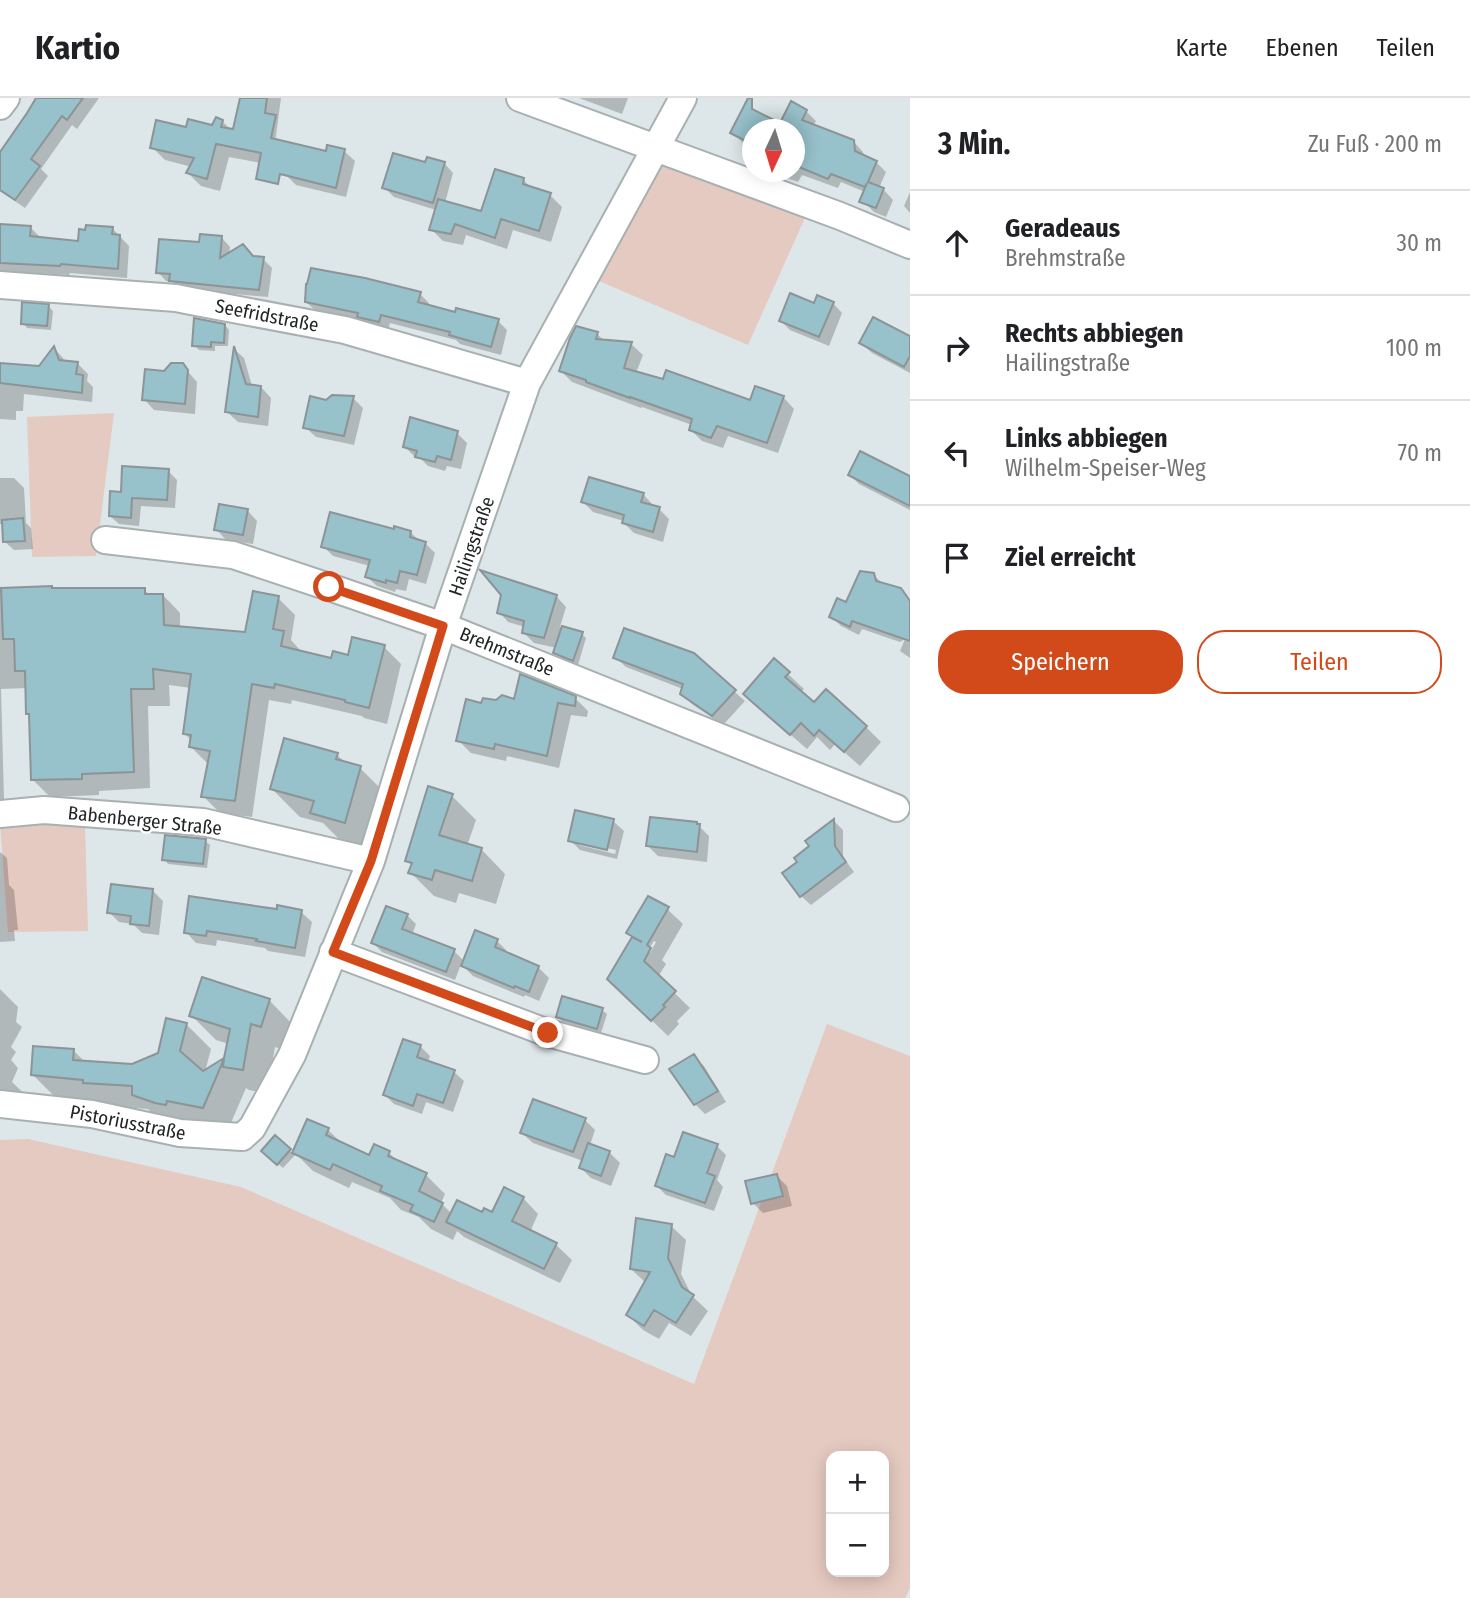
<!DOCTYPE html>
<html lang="de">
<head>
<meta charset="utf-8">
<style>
  :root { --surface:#fff; --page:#f2f2f2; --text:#202124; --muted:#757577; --line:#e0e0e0; --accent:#d24a1a }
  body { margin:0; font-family:"Fira Sans Condensed",sans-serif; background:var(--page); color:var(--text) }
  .controls { position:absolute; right:21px; bottom:21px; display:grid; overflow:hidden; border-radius:14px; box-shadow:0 4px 18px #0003 }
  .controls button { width:63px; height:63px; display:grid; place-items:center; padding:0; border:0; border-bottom:2px solid var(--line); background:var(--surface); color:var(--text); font:35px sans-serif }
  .compass { position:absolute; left:742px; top:21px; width:63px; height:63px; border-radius:50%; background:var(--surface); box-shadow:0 4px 18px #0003; rotate:184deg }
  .stop { position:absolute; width:21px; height:21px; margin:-16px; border:5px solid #d24a1a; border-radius:50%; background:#fff }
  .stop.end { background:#d24a1a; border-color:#fff; box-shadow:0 2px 7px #0008 }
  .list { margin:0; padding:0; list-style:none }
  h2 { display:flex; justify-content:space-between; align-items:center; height:91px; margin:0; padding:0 28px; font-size:30px }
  h2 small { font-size:23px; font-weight:400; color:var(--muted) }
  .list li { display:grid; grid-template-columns:46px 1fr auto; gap:21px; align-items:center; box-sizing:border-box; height:105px; padding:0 28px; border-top:2px solid var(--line) }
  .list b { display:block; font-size:26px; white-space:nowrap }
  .list p { margin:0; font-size:23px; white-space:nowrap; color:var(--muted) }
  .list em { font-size:23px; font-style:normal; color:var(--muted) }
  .actions { display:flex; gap:14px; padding:21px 28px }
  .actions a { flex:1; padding:16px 0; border:2px solid var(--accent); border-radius:28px; text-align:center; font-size:24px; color:var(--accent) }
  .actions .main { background:var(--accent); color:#fff }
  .icon { flex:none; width:38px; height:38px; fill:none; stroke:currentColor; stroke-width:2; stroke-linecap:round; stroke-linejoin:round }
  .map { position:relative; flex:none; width:910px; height:1500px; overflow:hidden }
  header { display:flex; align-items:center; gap:42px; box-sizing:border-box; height:98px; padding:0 35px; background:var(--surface); border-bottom:2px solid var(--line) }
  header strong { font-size:33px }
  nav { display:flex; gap:38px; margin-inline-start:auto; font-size:24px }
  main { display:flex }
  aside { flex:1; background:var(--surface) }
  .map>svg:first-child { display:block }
</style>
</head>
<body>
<header>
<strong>Kartio</strong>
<nav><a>Karte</a><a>Ebenen</a><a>Teilen</a></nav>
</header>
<main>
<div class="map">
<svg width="910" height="1500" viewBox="0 0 910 1500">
  <rect width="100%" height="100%" fill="#dde6e8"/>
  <path fill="#e5cac1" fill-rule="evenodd" d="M657 57 808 113 748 247 592 180Z
    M114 315 96 458 32 459 27 319Z
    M0 724 85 727 88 833 8 834Z
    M827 926 910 958V1490L905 1500H0V1042L28 1041 241 1089 694 1286ZM831 1358H884V1474H831Z"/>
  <path fill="#0003" fill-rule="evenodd" d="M40 0H99L77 31 72 27 41 71 48 78 25 110 0 93V57Z
    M241 0H281L272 67 229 59 220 93 201 88 188 75 192 69 165 62 152 49 188 31 213 29 222 23 234 35Z
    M579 0H628L622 16Z
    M806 13 816 23 813 28 853 43 863 54 864 59 876 64 886 74 879 90 884 92 893 102 886 119 874 114 864 104 865 94 841 84 838 90 802 77 798 84 775 76 773 74H794V32H752V50L742 44 732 34 780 27Z
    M344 53 355 63 346 99 296 87 286 77 327 55Z
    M444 65 453 75 445 105 482 115 523 82 533 91 550 97 562 109 551 144 513 132 507 151 466 137 463 147 443 143 431 131 436 112 394 99 384 89 426 67Z
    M910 94V115L904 108Z
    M0 128 30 129 40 139 79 145 112 130 129 148 127 180 70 175 69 177 0 173Z
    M222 140 230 149 229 156 263 161 272 170 268 199 180 191 173 184 166 183 158 174 200 146Z
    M420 196 429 205V209L498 223 507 232 501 257 460 246 456 242 390 225 388 232 368 228 362 222 316 213 306 204Z
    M833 205 842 215 829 248 790 232 781 223Z
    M48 208 53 213 51 232 27 230 23 225Z
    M225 227 229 232 228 248H215V253L199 252 194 247Z
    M597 236 606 244 631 246 643 257 636 275 751 305 783 299 794 311 778 355 728 338 723 350 702 343 691 332 692 327 642 309 641 310 572 284 561 273Z
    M910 240V275L872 255 861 245Z
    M54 250 63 260 65 265 78 266 88 276 87 283 93 289 92 304 24 296 23 313H16V322L0 321V267L40 270Z
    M235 252 244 260 252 288 261 289 271 300 268 328 238 324 227 314Z
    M182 267 197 284 195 316 154 312 144 301 164 275Z
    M353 300 363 310 354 347 316 339 305 329 327 304Z
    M457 335 467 345 461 371 447 368 445 373 428 368 420 360 415 359 405 349Z
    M168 373 177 382 175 410 141 408 139 428 119 426 110 418 122 396Z
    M850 377 910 380V412L859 386Z
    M0 380H14L24 390 26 425 31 430 33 451 14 452 5 444 4 426H0Z
    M643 396 653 407 652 409 659 411 669 421 663 444 634 435 624 425V423L593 414 583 404Z
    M247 412 257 423 253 446 226 442 216 431Z
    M395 433 410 434 420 443 425 445 435 455 426 486 409 481 406 493 396 491 395 494 377 488 367 479 370 468 333 458 323 448Z
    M486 476 557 499 566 509 560 529 582 536 586 540 578 567 560 560 555 555 557 550 534 545 524 535 525 529 508 524 499 514 503 497Z
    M874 477 884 487 910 506V560L900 553 905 541 900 544 862 531 859 537 841 528 832 519 847 507Z
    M51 489 53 492H144L150 497H163L180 515V530L246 536 278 500 295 517 291 542 300 552V554L332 562 384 549 401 566 387 626 364 620 362 618 292 602 291 606 269 602 252 719 220 715 203 698 208 666 191 649V642L184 635 191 590 169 587 170 608H148L150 690 99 693V697L50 699 32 681 31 617 27 590 1 591 4 701H0V492Z
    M693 557 745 603 723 627 692 606 682 596 683 591 626 569 615 559Z
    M774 563 804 591 800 595 814 607 866 629 881 644 860 668 835 646 830 652 817 639 807 651 761 611Z
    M575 600 588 613 587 619 571 617 559 670 507 658 506 663 471 655 458 642 515 603Z
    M337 657 347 666 360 670 388 698 373 752 341 743 323 725 300 719 272 691Z
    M452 698 476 722 467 748 482 752 505 776 496 806 459 795 456 805 434 798 410 774 412 768 407 762Z
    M613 723 624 733 617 761 580 752 570 742ZM579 744 616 752 615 756 579 747Z
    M834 723 843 732V759L854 774 811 807 801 798 800 764 812 748 808 743Z
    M699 728 709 738 707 764 658 758 648 748Z
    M205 743 210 747 207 770 168 766 164 761Z
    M0 754 7 760 9 787 14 792 18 832H14L15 843 0 844Z
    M153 793 163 803 159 837 142 835 133 826 119 824 109 814Z
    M667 811 683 826 662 862 666 866 658 879 690 910 677 923 679 926 668 938 609 881 633 840 628 835ZM654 843 656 844 650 855 648 852Z
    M278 813 301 814 312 824 305 859 268 853 265 850 217 842 216 848 196 845 186 834Z
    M407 817 416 826 412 837 454 853 464 863 497 843 507 853 506 856 538 869 549 880 539 903 525 897 524 899 473 878 461 866 455 882 382 854 373 845Z
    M0 891 18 909 16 924 22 929 11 949 16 954 11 962 18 970 12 984 41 1012 0 1004Z
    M269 902 293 927 285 952 275 949 267 995 249 992 246 990 227 1034 158 1021 148 1011 109 1008 106 1005 57 1001 33 977 73 952 85 964 133 968 159 956 187 927 211 951 205 974 226 961 229 946 216 942 191 917Z
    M602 912 607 916 601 935 563 924 558 919Z
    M404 943 421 949 430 958 428 964 454 974 464 983 453 1014 426 1004 422 1016 394 1006 385 997Z
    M693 958 704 968 726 1004 705 1016 695 1006Z
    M585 1022 595 1032 590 1047 610 1055 620 1065 611 1088 591 1080 581 1070 583 1063 533 1045 522 1035Z
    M328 1032 344 1047 370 1059 389 1055 400 1065 426 1077 445 1096 441 1105 452 1116H493L523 1100 538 1116 530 1134 556 1147 572 1162 560 1185 464 1139 457 1133 453 1142 431 1131 419 1119 401 1112 390 1100 352 1084 349 1090 313 1073 296 1056 283 1070 263 1053 275 1039 293 1056Z
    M717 1048 726 1057 717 1082 723 1089 714 1113 666 1097 657 1088 675 1061Z
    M777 1078 787 1088 792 1108 763 1115 753 1105Z
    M671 1128 686 1142 681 1176 692 1198 708 1213 691 1238 669 1225 659 1241 643 1232 628 1217 646 1185 631 1171Z"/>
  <path fill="#97c1cb" stroke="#8c9496" stroke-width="2" d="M36 0H83L67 22 62 18 31 61 40 68 15 102 0 92V54L27 15Z
    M240 0H267L265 15 276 17 271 40 326 53 327 47 345 51 336 90 280 76 278 86 256 81 261 55 216 46 207 81 186 75 194 60 150 50 156 22 186 29 188 21 212 27 216 19 223 22 221 29 233 31Z
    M748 0H752V11L780 25 791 3 807 12 802 22 854 42 855 53 877 63 868 84 884 90 876 110 859 104 867 85 865 89 831 76 828 81 794 67V32H752V46L730 35Z
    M393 55 425 64 427 59 445 64 433 105 382 90Z
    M495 71 524 80 523 86 551 95 539 133 501 121 495 140 455 126 451 136 429 132 438 101 481 113Z
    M0 126 31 128 30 138 78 143 79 131 85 132 86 127 113 129 112 136 120 137 118 171 61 166 60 168 0 165Z
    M200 136 222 138 220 160 243 146 253 158 264 159 259 192 169 183 170 176 156 175 159 141 199 144Z
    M311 170 365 180 421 194 418 204 455 214 456 210 499 221 491 249 449 237 450 234 381 217 379 224 357 219 358 215 305 204 306 186H307Z
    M790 195 814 205 817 197 834 204 819 239 779 223Z
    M22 204 49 206 47 228 21 226Z
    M873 219 910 238V258L904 269 859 245Z
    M194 220 225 226 224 245 211 244V249L192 248Z
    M576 228 598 234 596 241 632 244 624 270 663 281 666 272 750 302 755 288 784 298 767 345 717 328 711 340 689 332 692 321 630 299V300L586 284V282L559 273 570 240Z
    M54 248 59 262 78 264 76 276 83 277 82 295 0 285V265L39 268Z
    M234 248 246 286 261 288 258 319 225 314Z
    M171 265H183L188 272 185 306 142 302 145 271 164 273Z
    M332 297 354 298 344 338 303 330 310 298 326 302Z
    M410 319 458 333 451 362 437 358 435 364 415 359 417 353 403 349Z
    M860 353 910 378V408L848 377Z
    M122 368 169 371 167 402 132 400 131 420 109 418 110 393 121 394Z
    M589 379 644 395 641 404 660 409 653 434 622 425 624 417 581 404Z
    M219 406 248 411 243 437 214 432Z
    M330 414 394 431V428L411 433 410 439 426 444 417 477 400 473 397 485 386 482V485L365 479 370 462 321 449Z
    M23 420 25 443 3 444 2 422Z
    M480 472 557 497 544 540 522 535 524 523 497 515 501 497Z
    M860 473 874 475 876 483 901 490 910 503V543L852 523 850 529 829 519 837 500 846 504Z
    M52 488V490H145V496H163L164 527 245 534 253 493 279 498 273 531 284 533 281 548 331 560 333 553 348 557 352 539 385 547 369 610 345 604V602L275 586 274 590 252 586 235 703 201 699 210 653 189 649 191 637 183 636 191 576 153 571 154 591H131L134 674 82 676V681L31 682 29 616H26L25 573H15L14 541H3L1 490Z
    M562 528 583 534 573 563 553 555Z
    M624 530 694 555 736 592 712 618 680 596 683 586 613 560Z
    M774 560 790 574 785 579 814 604 826 591 867 628 844 654 819 632 814 638 801 625 790 637 743 596Z
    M520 576 576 598 575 608 558 605 547 658 495 646 494 651 456 643 466 601 481 605 483 600 496 602 502 597 514 601Z
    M284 640 338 655 336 661 361 668 345 725 310 715 314 703 270 691Z
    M428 688 453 696 439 737 482 750 472 783 435 772 432 782 408 775 412 765 405 763Z
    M575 712 614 721 607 752 568 743Z
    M650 719 697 724V726H700L697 754 646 748Z
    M834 721 835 748 846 764 800 799 782 775 797 764 794 760 809 748 805 743Z
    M165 737 206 741 203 766 162 762Z
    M111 786 153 791 149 828 130 826 131 818 107 815Z
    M189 798 262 809 277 811V807L302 812 295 850 256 843 257 841 207 833 206 838 184 835Z
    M648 798 669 809 647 847 651 850 644 863 676 893 663 907 665 909 651 923 607 881 632 839 642 844 626 835Z
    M386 808 408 816 402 831 455 851 446 874 371 845Z
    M475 832 498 841 495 849 539 868 529 894 515 888 514 890 461 868Z
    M202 879 270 901 261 929 251 926 243 972 223 969 224 961 203 1010 167 1003 166 1007 155 1005 132 997V988L83 985V982L31 977 33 948 74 951 73 962 132 966 158 955 166 920 187 925 180 953 203 973 224 960 230 931 189 918Z
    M562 898 603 910 597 931 556 919Z
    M403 941 421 947 417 959 455 972 443 1005 417 996 413 1008 383 997Z
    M694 956 718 993 694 1007 669 971Z
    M533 1001 586 1020 573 1054 520 1035Z
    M307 1021 329 1030 326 1037 369 1057 374 1046 390 1053 388 1058 427 1075 419 1093 443 1105 434 1124 410 1113 413 1107 380 1093 382 1088 333 1066 330 1072 292 1055Z
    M683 1034 718 1046 707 1075 715 1078 705 1105 655 1088 666 1056 674 1059Z
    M275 1037 291 1051 277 1067 261 1053Z
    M588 1045 610 1053 601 1078 579 1070Z
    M777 1076 783 1098 751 1106 745 1083Z
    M504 1089 524 1099 512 1123 557 1145 544 1171 446 1124 457 1102 482 1114 484 1110 492 1114Z
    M636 1120 672 1126 668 1160 682 1189 694 1197 676 1225 654 1212 644 1228 626 1217 650 1174 630 1171Z"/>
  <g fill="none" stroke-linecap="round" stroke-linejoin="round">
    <g stroke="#a8b0b2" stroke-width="30">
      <path id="minor" d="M520 0 840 118 910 147
        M0 8 6 0
        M0 187 176 200 191 203 345 232 527 285
        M105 442 233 457 329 489 443 528 896 710
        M0 716 44 712 203 724 371 763
        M333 854 548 935 645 962
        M0 1006 92 1016 180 1035 242 1039 252 1030 292 957 371 763 443 528 527 285 683 0"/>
    </g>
    <use href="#minor" stroke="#fff" stroke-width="26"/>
  </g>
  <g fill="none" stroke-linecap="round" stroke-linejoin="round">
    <path stroke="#d24a1a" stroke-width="9" d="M329 489 443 528 371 763 333 854 548 935"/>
  </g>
  <g text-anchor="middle" stroke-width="5" stroke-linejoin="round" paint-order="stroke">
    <g font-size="19" fill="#222526" stroke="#fff">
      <text transform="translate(267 217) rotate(11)" y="7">Seefridstraße</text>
      <text transform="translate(471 448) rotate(-71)" y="7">Hailingstraße</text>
      <text transform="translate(507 553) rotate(22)" y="7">Brehmstraße</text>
      <text transform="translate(145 722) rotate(6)" y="7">Babenberger Straße</text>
      <text transform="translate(128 1024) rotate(11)" y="7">Pistoriusstraße</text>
    </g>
  </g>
</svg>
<div class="controls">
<button>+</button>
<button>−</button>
</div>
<svg class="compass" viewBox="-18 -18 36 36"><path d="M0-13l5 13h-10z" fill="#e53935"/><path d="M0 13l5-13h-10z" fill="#757577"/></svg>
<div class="stop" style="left:329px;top:489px"></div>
<div class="stop end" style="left:548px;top:935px"></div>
</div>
<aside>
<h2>3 Min.<small>Zu Fuß · 200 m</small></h2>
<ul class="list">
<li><svg class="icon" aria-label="ahead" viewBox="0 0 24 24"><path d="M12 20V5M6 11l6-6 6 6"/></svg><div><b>Geradeaus</b><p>Brehmstraße</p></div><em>30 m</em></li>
<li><svg class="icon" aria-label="right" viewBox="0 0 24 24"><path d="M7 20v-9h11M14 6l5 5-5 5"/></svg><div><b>Rechts abbiegen</b><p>Hailingstraße</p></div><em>100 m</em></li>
<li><svg class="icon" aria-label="left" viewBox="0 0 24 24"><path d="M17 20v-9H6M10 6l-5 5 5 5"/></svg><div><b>Links abbiegen</b><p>Wilhelm-Speiser-Weg</p></div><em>70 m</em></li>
<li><svg class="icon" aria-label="arrive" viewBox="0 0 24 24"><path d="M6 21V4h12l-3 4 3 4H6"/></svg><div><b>Ziel erreicht</b></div></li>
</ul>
<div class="actions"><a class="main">Speichern</a><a>Teilen</a></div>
</aside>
</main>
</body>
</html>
